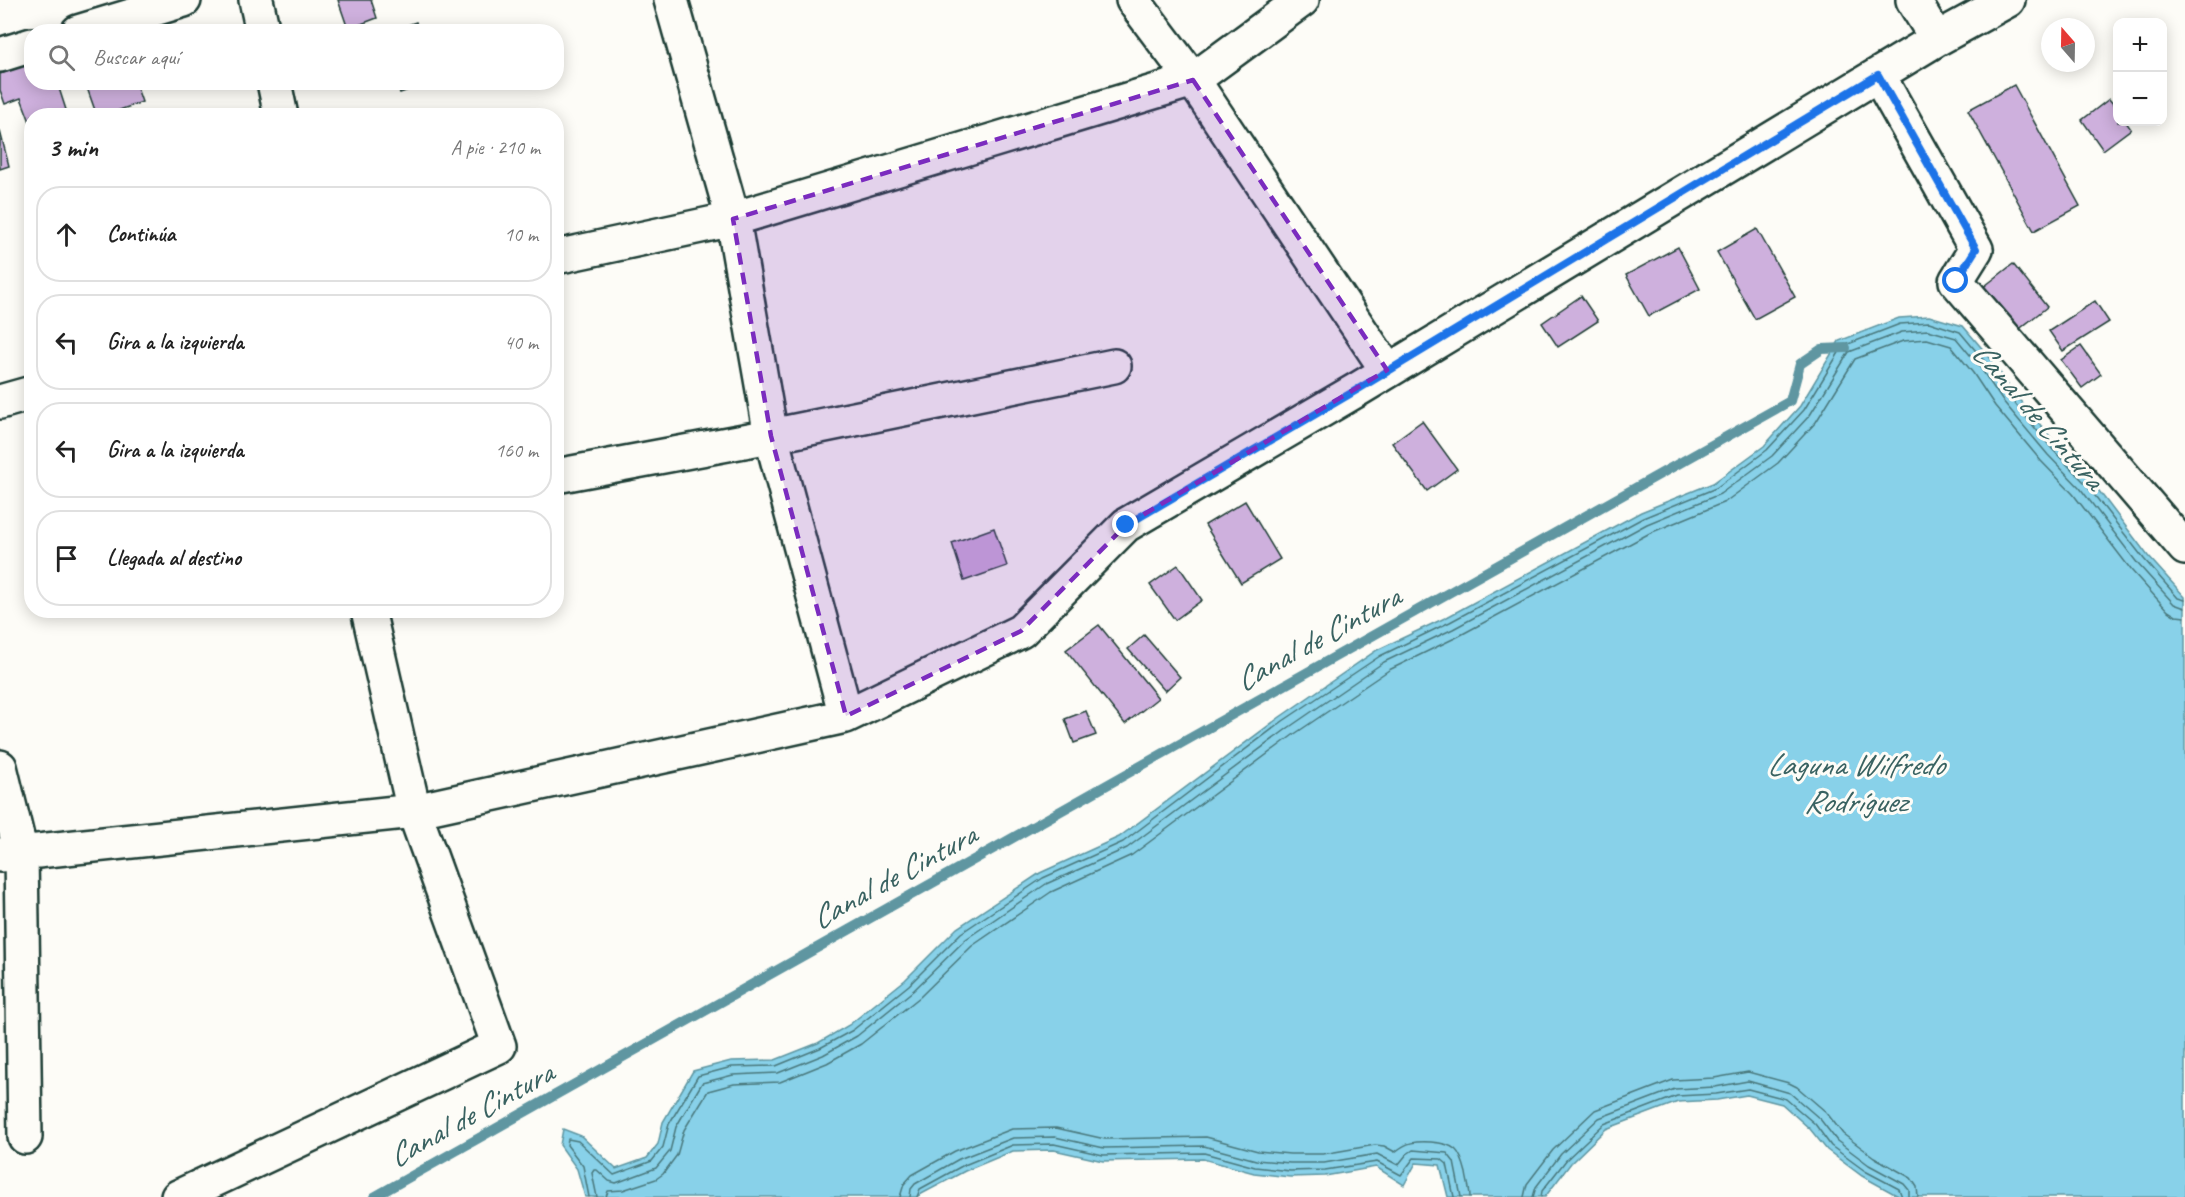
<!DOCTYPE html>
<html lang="es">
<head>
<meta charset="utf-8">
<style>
  :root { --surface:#fff; --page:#f6f6f6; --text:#222; --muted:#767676; --line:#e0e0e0 }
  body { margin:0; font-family:Caveat,sans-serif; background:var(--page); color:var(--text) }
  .controls { position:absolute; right:18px; top:18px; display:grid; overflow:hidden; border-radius:12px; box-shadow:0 3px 15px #0003 }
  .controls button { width:54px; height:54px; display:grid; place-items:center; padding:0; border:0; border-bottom:2px solid var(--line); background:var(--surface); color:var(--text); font:30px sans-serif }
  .compass { position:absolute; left:2041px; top:18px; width:54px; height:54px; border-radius:50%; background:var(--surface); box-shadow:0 3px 15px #0003; rotate:340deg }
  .stop { position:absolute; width:18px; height:18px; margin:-14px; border:4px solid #1a73e8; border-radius:50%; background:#fff }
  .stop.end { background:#1a73e8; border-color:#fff; box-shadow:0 2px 6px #0008 }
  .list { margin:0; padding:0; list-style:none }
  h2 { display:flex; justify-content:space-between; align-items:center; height:78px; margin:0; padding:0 24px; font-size:26px }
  h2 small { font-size:20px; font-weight:400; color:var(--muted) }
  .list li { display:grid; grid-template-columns:39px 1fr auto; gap:18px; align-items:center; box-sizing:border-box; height:96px; margin:0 12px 12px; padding:0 12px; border:2px solid var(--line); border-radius:24px }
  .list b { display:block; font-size:22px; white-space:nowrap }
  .list em { font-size:20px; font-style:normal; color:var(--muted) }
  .icon { flex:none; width:33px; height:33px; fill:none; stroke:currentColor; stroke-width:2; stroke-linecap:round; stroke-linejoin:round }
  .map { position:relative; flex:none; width:2185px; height:1197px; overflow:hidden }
  .search { position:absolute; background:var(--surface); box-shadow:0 3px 15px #0003; left:24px; top:24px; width:540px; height:66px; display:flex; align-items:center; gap:15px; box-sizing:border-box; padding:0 21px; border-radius:24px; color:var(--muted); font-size:22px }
  .panel { position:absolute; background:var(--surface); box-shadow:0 3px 15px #0003; left:24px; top:108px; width:540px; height:510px; border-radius:24px }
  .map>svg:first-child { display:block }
</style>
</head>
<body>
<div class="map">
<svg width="2185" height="1197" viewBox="0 0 2185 1197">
  <rect width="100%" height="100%" fill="#fdfcf7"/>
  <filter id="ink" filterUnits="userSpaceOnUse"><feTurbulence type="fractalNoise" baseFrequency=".0167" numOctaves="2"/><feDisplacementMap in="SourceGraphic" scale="12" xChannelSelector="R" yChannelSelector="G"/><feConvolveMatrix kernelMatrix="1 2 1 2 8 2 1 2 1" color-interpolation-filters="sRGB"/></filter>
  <g filter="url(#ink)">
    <path fill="#88d1e9" stroke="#5e96a1" stroke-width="1.5" d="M1929 316 1963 326 1991 359 2012 391 2058 446 2090 479 2148 556 2185 597V1197H1900L1862 1176 1827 1150 1810 1129 1782 1104 1747 1095 1717 1100 1678 1102 1606 1129 1571 1163 1545 1197H1448L1440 1165 1416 1163 1404 1185 1376 1167 1325 1176 1290 1177 1254 1173 1203 1159 1103 1161 1054 1150 1013 1151 965 1171 916 1197H585L577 1169 560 1145 563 1129 581 1136 616 1169 647 1158 658 1144 663 1122 693 1071 731 1061 775 1060 818 1043 849 1025 905 980 957 928 1040 873 1119 837 1280 717 1377 650 1447 617 1641 512 1713 483 1764 446 1800 406 1839 341 1899 318Z"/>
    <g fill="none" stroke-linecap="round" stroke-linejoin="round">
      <path stroke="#49787c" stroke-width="1.5" d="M589 1197 583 1166 567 1145 568 1139 578 1141 614 1175 652 1161 663 1147 669 1124 698 1076 732 1067 776 1066 820 1048 853 1030 909 985 961 933 1043 878 1123 842 1283 721 1380 656 1450 622 1643 518 1716 488 1767 450 1804 410 1843 346 1900 324 1929 322 1960 332 1986 363 2008 395 2053 450 2085 483 2144 559 2178 598 2185 600
        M597 1197 592 1173 594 1170H597L609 1181 616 1183 656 1168 670 1151 676 1127 702 1083 733 1075 778 1073 823 1055 857 1036 914 990 966 939 1046 884 1127 848 1288 728 1384 662 1453 629 1647 524 1720 494 1772 456 1810 415 1849 352 1902 332 1928 330 1956 338 1980 367 2002 400 2048 455 2080 488 2138 564 2174 604 2185 608
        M606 1197 608 1191 623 1190 656 1179 663 1174 677 1155 684 1130 708 1091 734 1084 780 1082 827 1063 861 1044 920 997 972 946 1051 892 1132 855 1293 735 1389 670 1457 637 1650 533 1725 502 1778 463 1816 422 1855 359 1903 341 1927 339 1951 346 1973 373 1995 406 2041 461 2073 494 2132 571 2168 611 2176 616 2185 617
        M900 1197 904 1184 912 1175 955 1151 1012 1129 1056 1128 1105 1139 1206 1137 1258 1151 1290 1154H1323L1375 1145 1384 1146 1395 1152C1407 1142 1415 1141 1431 1142 1455 1144 1460 1149 1466 1173 1467 1181 1470 1189 1470 1197
        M910 1197 911 1189 915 1184 959 1159 1013 1138 1055 1137 1104 1148 1204 1146 1256 1160 1290 1163H1324L1377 1154 1398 1165 1407 1154 1413 1150 1447 1153 1454 1162 1461 1197
        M917 1197 920 1189 962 1166 1013 1145 1054 1144 1103 1155 1204 1153 1255 1167 1290 1171 1325 1170 1377 1162 1401 1175 1414 1158 1441 1159 1447 1164 1454 1197
        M1524 1197 1527 1184 1553 1150 1595 1110 1673 1080 1714 1078 1748 1072 1789 1083 1797 1087 1826 1112 1843 1134 1874 1157 1911 1178 1917 1187 1918 1197
        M1533 1197 1536 1187 1561 1154 1599 1118 1675 1089 1715 1087 1748 1081 1790 1093 1820 1119 1837 1141 1869 1165 1904 1184 1909 1190V1197
        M1541 1197 1542 1191 1567 1159 1604 1124 1677 1096 1716 1094 1748 1089 1786 1099 1815 1124 1831 1146 1865 1171 1899 1189 1902 1197"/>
      <path stroke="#5e96a1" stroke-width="10" d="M374 1197 1790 401 1800 364 1822 349 1846 348"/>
    </g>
    <path fill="#ceb0dd" stroke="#1f3d34" stroke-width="1.5" d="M338 0H371L377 18 348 29Z
      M416 22 419 32H388Z
      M32 63V82H57L68 116H32V127L21 98 5 104 0 90V74Z
      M85 82H135L142 102 103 116H97Z
      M396 82H431L400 93Z
      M2014 85 2080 206 2034 231 1968 110Z
      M2109 99 2118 110V122H2126L2131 129 2103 150 2082 120Z
      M0 131 9 166 0 169Z
      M1757 229 1795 297 1755 319 1717 252Z
      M1678 247 1700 289 1649 316 1626 275Z
      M2013 264 2047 307 2012 335 1977 292Z
      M1581 296 1598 321 1558 347 1542 323Z
      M2095 301 2109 322 2063 351 2049 331Z
      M2081 346 2101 374 2082 388 2061 360Z
      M1422 421 1457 469 1427 491 1392 443Z
      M1245 501 1280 559 1241 583 1205 525Z
      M994 528 1007 566 964 581 952 543Z
      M1178 565 1202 600 1175 620 1150 585Z
      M1099 625 1158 698 1125 724 1066 650Z
      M1144 635 1180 677 1165 691 1128 649Z
      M1086 711 1096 735 1074 743 1065 719Z"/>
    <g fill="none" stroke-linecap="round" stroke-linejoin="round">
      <g stroke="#1f3d34" stroke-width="38">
        <path id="minor" d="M256 0 263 32
          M671 0 733 219 771 436 846 716
          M1133 0 1193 80 1387 370
          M1913 0 1937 39
          M78 32 184 0
          M0 55 32 45
          M1878 75 1976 249 1956 281 2185 548
          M274 82 281 116
          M556 257 733 219 1193 80 1302 0
          M0 402 32 393
          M556 476 771 436 1114 366
          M0 767 21 853 25 1137
          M0 855 414 811 846 716 1021 631 1126 525 1360 388 1937 39 2008 0
          M178 1197 499 1046 414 811 368 610"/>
      </g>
      <use href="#minor" stroke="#fdfcf7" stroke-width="33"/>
    </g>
  </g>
  <g fill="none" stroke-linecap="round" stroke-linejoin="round" filter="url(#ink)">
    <path stroke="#1a73e8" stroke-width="8" d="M1126 525 1360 388 1878 75 1976 249 1956 281"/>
  </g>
  <path fill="#7b2cbf" fill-opacity="0.2" stroke="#7b2cbf" stroke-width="4.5" stroke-dasharray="12 8" stroke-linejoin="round" d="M1193 80 1387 370 1126 525 1021 631 846 716 771 436 733 219Z"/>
  <g text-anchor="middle" stroke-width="6" stroke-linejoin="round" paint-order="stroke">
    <g font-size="32" font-style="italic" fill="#396261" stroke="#fdfcf7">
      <text transform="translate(2039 415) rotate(49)" y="11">Canal de Cintura</text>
      <text transform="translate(1317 638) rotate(-29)" y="11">Canal de Cintura</text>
      <text x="1855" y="775">Laguna Wilfredo<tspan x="1855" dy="37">Rodríguez</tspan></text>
      <text transform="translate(893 876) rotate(-29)" y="11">Canal de Cintura</text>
      <text transform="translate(470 1114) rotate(-29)" y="11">Canal de Cintura</text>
    </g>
  </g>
</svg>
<div class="controls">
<button>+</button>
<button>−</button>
</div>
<svg class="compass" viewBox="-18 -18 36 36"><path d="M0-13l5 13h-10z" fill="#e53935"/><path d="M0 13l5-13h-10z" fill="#767676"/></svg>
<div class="stop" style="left:1956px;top:281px"></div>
<div class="stop end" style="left:1126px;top:525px"></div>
<div class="search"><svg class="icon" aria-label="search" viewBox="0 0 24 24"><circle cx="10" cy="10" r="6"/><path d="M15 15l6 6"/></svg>Buscar aquí</div>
<section class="panel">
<h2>3 min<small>A pie · 210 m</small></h2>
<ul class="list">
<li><svg class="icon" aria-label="ahead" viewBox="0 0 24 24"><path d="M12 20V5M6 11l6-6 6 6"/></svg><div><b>Continúa</b></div><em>10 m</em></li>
<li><svg class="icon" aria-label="left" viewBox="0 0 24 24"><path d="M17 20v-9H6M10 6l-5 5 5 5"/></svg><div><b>Gira a la izquierda</b></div><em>40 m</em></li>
<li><svg class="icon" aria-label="left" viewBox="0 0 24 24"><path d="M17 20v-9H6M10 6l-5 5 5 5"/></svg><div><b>Gira a la izquierda</b></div><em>160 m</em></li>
<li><svg class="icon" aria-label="arrive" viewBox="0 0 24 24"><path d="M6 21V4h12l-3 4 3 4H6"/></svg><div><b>Llegada al destino</b></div></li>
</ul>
</section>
</div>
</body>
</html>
